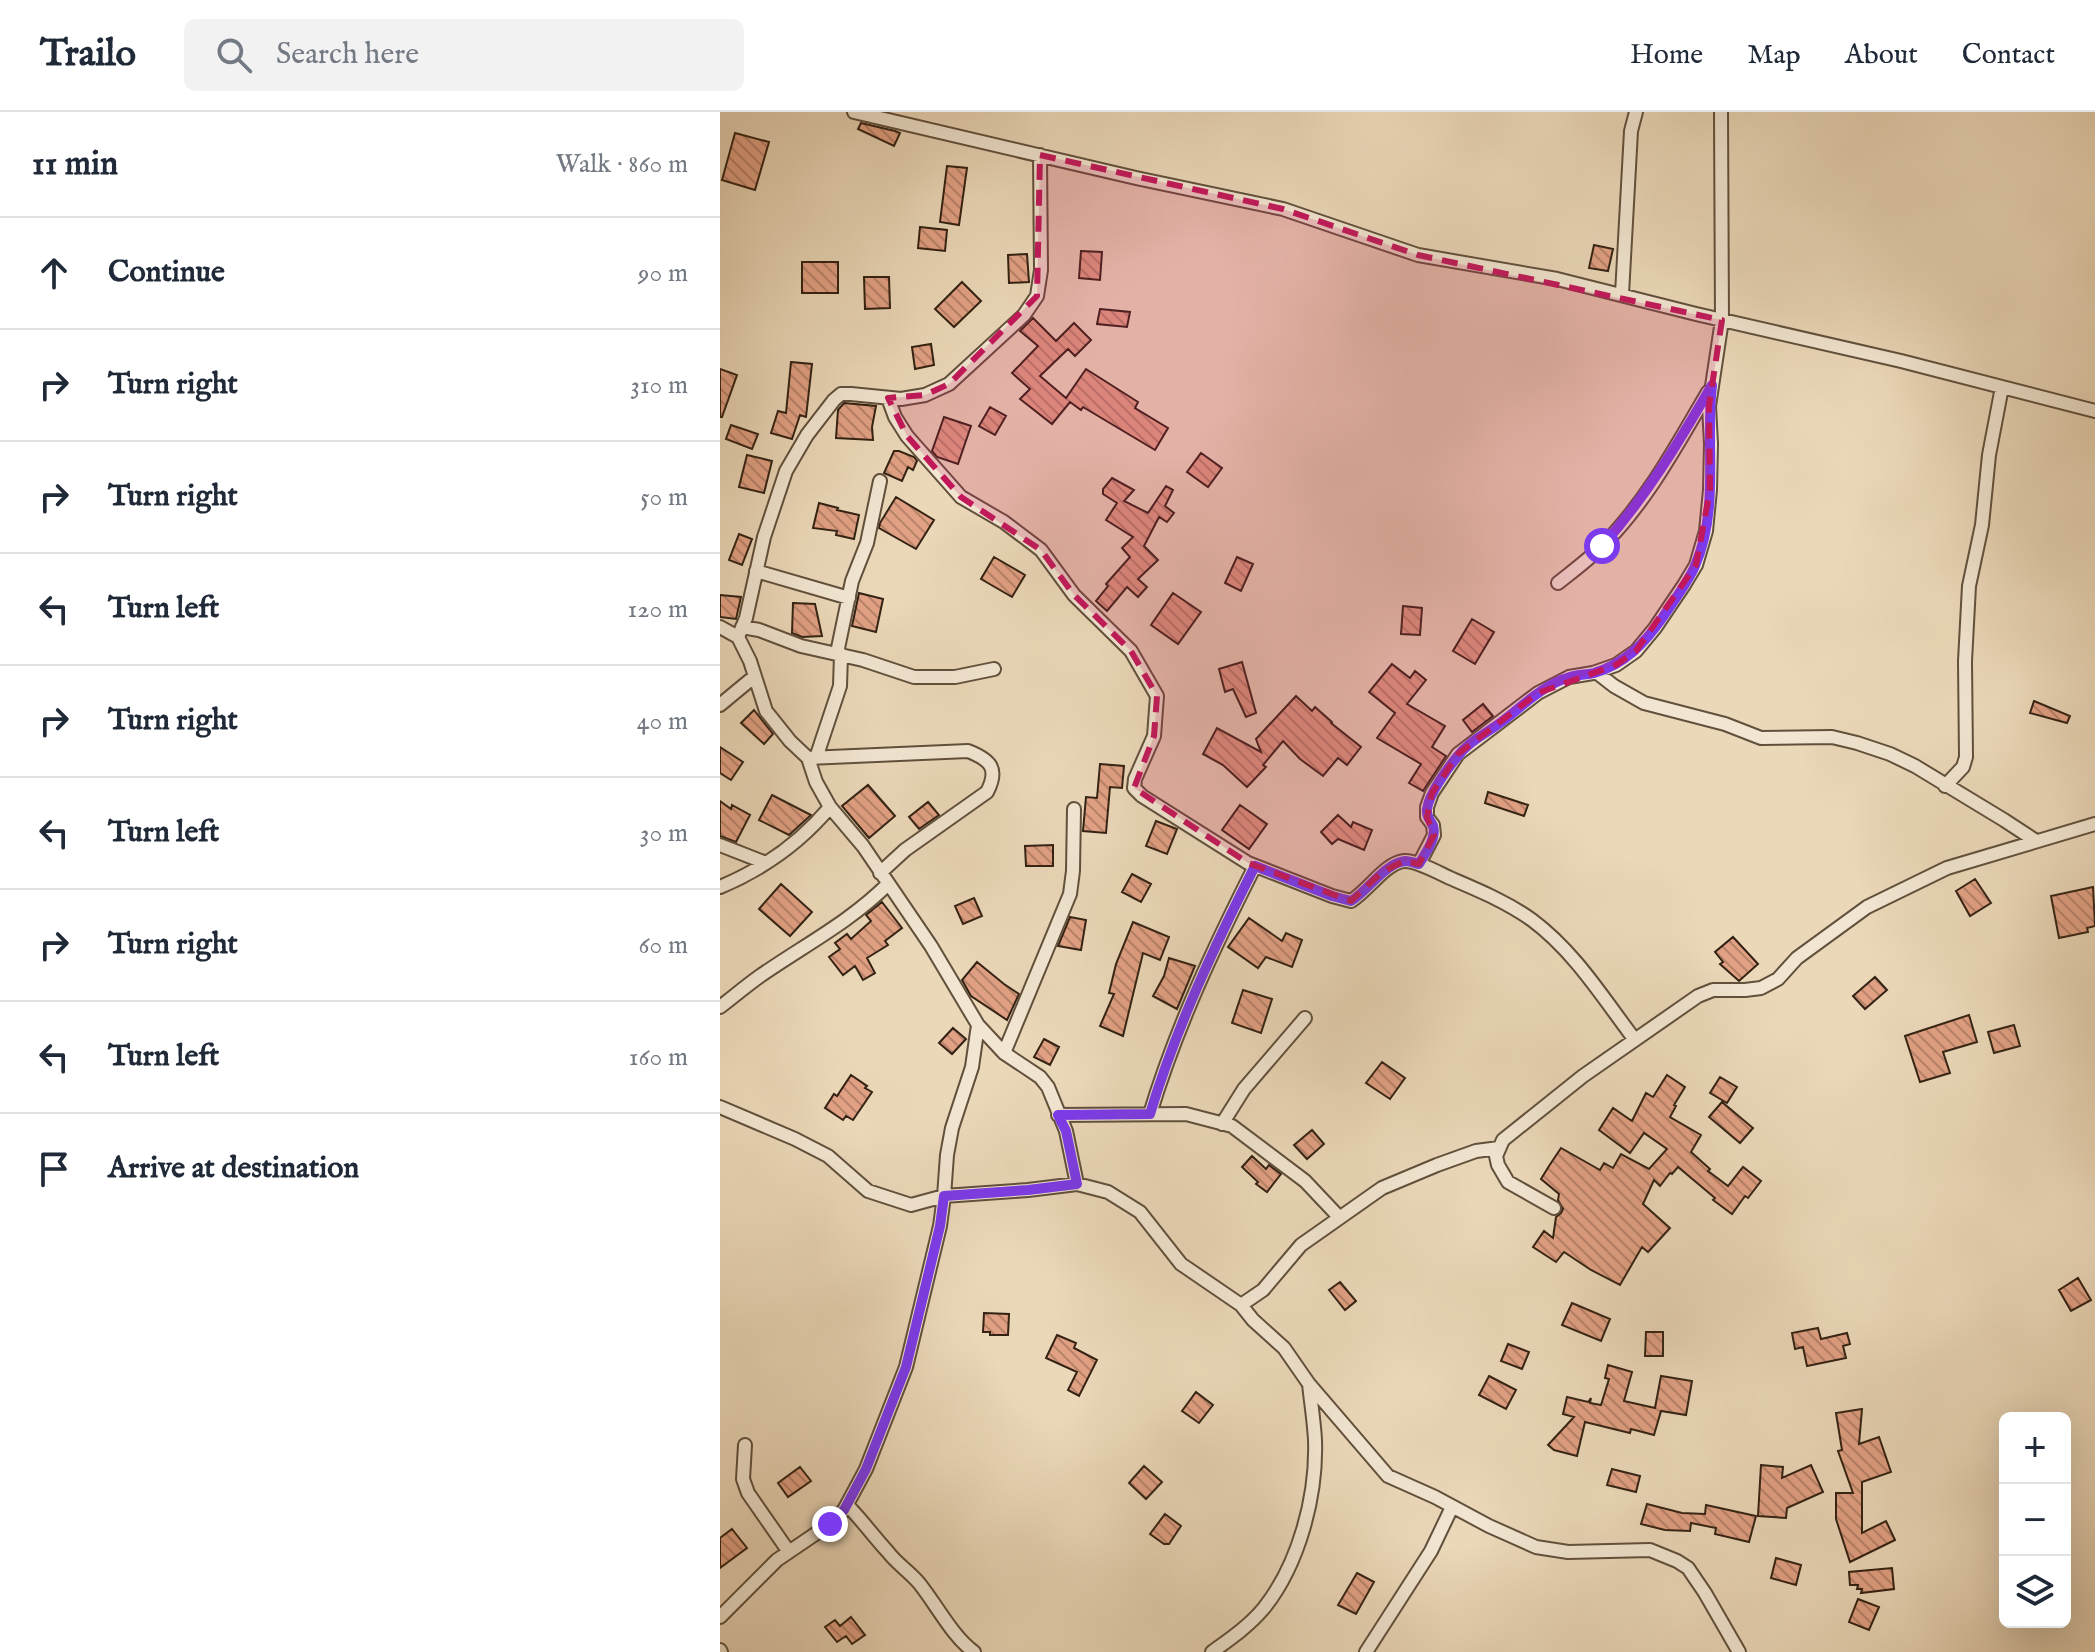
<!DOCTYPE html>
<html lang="en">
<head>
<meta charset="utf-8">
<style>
  :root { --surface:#fff; --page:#f2f2f3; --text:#1f2937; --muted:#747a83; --line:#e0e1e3 }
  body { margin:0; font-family:"IM FELL English",serif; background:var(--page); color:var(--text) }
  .controls { position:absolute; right:24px; bottom:24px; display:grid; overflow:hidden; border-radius:12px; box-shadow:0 8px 32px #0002 }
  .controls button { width:72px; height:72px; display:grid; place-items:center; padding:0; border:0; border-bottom:2px solid var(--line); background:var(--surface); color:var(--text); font:40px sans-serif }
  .stop { position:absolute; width:24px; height:24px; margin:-18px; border:6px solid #7c3aed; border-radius:50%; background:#fff }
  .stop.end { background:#7c3aed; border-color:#fff; box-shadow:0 2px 8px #0008 }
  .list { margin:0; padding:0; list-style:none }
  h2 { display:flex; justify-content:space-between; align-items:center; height:104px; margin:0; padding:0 32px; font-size:34px }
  h2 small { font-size:26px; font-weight:400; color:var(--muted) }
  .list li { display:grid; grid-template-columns:52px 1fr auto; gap:24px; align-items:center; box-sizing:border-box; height:112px; padding:0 32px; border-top:2px solid var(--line) }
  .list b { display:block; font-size:30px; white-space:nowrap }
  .list em { font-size:26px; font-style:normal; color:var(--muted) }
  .icon { flex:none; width:44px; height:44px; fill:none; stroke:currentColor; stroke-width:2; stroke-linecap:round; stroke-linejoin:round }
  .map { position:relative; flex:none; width:1375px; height:1540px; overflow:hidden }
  header { display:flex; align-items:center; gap:48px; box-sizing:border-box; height:112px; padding:0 40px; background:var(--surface); border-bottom:2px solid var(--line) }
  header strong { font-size:38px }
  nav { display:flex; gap:44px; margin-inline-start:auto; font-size:28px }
  .search { width:560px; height:72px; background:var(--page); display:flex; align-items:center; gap:20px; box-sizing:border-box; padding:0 28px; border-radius:12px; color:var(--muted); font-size:30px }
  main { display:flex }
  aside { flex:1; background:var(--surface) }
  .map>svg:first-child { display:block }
</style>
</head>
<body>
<header>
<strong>Trailo</strong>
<div class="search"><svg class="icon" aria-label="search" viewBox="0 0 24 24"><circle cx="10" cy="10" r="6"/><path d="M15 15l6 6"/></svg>Search here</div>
<nav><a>Home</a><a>Map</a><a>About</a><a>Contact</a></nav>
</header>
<main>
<aside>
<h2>11 min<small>Walk · 860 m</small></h2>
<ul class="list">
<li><svg class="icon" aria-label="ahead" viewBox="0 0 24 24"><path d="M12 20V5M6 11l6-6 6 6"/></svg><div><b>Continue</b></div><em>90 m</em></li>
<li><svg class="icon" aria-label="right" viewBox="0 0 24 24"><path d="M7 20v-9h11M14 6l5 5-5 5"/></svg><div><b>Turn right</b></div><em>310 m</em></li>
<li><svg class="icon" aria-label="right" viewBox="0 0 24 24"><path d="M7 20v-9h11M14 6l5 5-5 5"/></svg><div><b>Turn right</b></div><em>50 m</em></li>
<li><svg class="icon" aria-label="left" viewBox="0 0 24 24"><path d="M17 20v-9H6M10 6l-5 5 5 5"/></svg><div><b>Turn left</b></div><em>120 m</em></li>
<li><svg class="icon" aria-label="right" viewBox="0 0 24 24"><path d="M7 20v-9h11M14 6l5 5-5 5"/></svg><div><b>Turn right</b></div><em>40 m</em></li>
<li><svg class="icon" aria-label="left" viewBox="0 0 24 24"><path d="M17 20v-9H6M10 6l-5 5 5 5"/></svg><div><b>Turn left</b></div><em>30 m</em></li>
<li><svg class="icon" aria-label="right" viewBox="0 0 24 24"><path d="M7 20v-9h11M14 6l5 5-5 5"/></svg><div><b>Turn right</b></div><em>60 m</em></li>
<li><svg class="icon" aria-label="left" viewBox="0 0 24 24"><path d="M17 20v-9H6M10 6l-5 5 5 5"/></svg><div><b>Turn left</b></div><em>160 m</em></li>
<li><svg class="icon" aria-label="arrive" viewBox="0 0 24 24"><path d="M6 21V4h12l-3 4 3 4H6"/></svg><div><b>Arrive at destination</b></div></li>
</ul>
</aside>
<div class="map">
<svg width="1375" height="1540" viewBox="0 0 1375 1540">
  <defs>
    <pattern id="building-back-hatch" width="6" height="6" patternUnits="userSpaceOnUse" patternTransform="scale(2)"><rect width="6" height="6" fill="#e2a184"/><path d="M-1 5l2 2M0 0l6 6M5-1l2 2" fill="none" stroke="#b8836b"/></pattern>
  </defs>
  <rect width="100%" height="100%" fill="#ebd8b9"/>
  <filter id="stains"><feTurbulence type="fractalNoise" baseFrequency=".0025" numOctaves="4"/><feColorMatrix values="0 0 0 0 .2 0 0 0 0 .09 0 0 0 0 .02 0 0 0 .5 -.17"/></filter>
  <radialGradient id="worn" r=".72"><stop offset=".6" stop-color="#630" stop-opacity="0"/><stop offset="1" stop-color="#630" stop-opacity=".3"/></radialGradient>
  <path fill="url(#building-back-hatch)" stroke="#332213" stroke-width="2" d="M141 11 175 19 180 21 174 34 138 17Z
    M15 21 49 30 35 78 2 68Z
    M227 54 247 56 239 113 220 110Z
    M200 115 227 118 225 139 198 136Z
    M874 133 893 137 888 159 869 156Z
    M361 139 382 140 380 168 359 166Z
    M307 142 309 170 289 171 288 143Z
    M82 150H118V181H82Z
    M144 165H169L170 196 145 197Z
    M242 170 261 189 234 215 215 197Z
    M380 197 410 200 407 215 377 212Z
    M313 206 336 229 354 211 371 228 355 244 348 237 320 264 346 286 366 257 418 290 415 296 448 316 435 338 363 295 361 298 350 290 332 312 300 287 310 277 292 261 318 234 300 219Z
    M211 232 214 253 195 257 192 235Z
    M71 250 92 252 86 305 80 303 72 327 51 321 58 299 66 301Z
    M0 257 17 263 2 305H0Z
    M124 291 156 294 152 315 153 328 116 326 118 298Z
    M270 295 286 304 275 323 259 314Z
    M224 305 251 314 238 352 217 345 212 339Z
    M11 313 38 322 32 337 6 327Z
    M174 339H179L194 345 197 349 193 358 188 355 182 369 164 361Z
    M481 341 502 356 488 375 467 360Z
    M27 343 52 349 44 381 19 375Z
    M392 366 414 378 404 389 428 401 446 374 453 378 445 394 454 401 447 410 439 405 424 434 438 448 418 467 427 475 418 485 407 475 387 499 376 489 388 474 386 472 410 445 402 436 413 425 386 408 397 391 383 382V377Z
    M176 385 214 408 196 437 159 416 160 411Z
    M99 391 118 396 117 398 139 403 134 427 116 423 117 419 93 416Z
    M19 422 32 427 22 453 9 448Z
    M274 445 305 463 292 485 261 467Z
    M517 445 533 452 521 479 505 471Z
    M139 481 163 487 156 520 132 514Z
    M453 481 481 500 458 532 431 513Z
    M0 483 21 485 16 507 0 505Z
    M73 491 95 492 102 524 82 525 72 521Z
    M683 494 702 496 700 523 681 522Z
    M752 507 774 520 755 552 733 539Z
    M522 550 536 601 526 605 513 577 505 580 499 557Z
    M672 552 690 566 695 559 706 568 687 592 725 614 712 635 726 644 703 679 689 671 701 652 657 626 675 601 649 580Z
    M576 584 592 599 595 595 612 610 611 611 641 635 627 653 618 646 603 664 580 647 563 629 543 653 546 655 527 675 503 653 483 642 497 616 541 640 536 627Z
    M1314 589 1350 604 1347 611 1310 601Z
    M763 592 773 604 752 620 743 608Z
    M34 598 53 622 44 632 21 611Z
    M0 635 23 650 11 668 0 661Z
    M380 652 404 654 402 676 390 675 386 721 363 719 366 685 377 686Z
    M148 673 175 704 149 726 122 694Z
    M768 680 808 693 804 704 765 691Z
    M52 683 91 703 69 723 39 708Z
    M0 689 11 697 12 693 30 703 16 730 0 724Z
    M208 690 219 703 199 717 189 705Z
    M520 693 547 712 529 737 502 718Z
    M618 703 631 715 633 710 652 718 644 738 618 727 612 732 601 720Z
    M436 709 457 717 447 742 426 734Z
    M333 733V754H306L305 734Z
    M412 762 431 772 421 790 402 780Z
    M1255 767 1271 791 1250 804 1236 779Z
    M61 772 92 800 70 824 39 797Z
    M1373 775 1375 814 1367 816 1368 820 1339 826 1331 784Z
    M254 786 262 804 243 812 235 794Z
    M162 790 182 816 165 829 168 833 147 846 155 861 143 868 135 854 123 863 109 845 120 837 115 831 127 822 131 827 151 809 146 803Z
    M350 805 366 808 361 838 338 834Z
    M529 806 562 829 566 821 582 828 572 855 546 845 538 856 508 835Z
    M413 810 449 825 440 848 423 841 403 924 380 914 394 882 389 881 396 852Z
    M1013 825 1038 852 1019 869 1000 852 1003 850 995 840Z
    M449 846 475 854 457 897 433 884 444 864Z
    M257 850 284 872 299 882 287 908 251 884 242 868Z
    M1155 865 1167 878 1145 897 1133 884Z
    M523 878 552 887 541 921 512 911Z
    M1249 903 1257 930 1223 940 1230 961 1200 970 1185 924Z
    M1294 913 1300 934 1274 941 1268 920Z
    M233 916 246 927 232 942 219 931Z
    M324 927 339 935 330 953 314 945Z
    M662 950 685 966 670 987 646 971Z
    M131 963 147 974 145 976 152 980 133 1008 126 1004 123 1008 105 996 114 982 117 984Z
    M947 963 965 975 954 993 956 994 950 1005 981 1023 971 1040 990 1057 988 1059 1008 1074 1023 1055 1041 1069 1028 1086 1025 1084 1012 1102 993 1088 995 1086 958 1055 952 1062 950 1061 940 1074 934 1068 923 1092 950 1116 928 1140 922 1135 900 1173 871 1158 844 1140 836 1150 813 1135 824 1119 833 1126 836 1105 841 1101 843 1097 838 1088 839 1082 821 1067 829 1054 841 1036 880 1058 884 1051 893 1056 901 1042 929 1057 947 1037 924 1021 910 1041 879 1018 893 996 912 1009 926 981 933 985Z
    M1000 965 1017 975 1007 991 990 981Z
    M1002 990 1033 1016 1020 1031 989 1005Z
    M592 1018 604 1032 587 1047 574 1033Z
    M532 1044 546 1057 549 1053 561 1062 547 1080 536 1072 538 1070 522 1055Z
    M1358 1166 1371 1188 1351 1199 1339 1178Z
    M620 1170 636 1189 625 1198 609 1178Z
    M852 1191 890 1207 881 1229 842 1213Z
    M264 1201 289 1202 288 1223H270V1220H263Z
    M1098 1216 1101 1227 1127 1221 1130 1232 1123 1234 1126 1246 1087 1254 1083 1235 1075 1237 1072 1221Z
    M926 1220H943V1244H925Z
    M337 1223 356 1231 354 1236 377 1248 359 1284 348 1278 357 1260 326 1246Z
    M788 1232 809 1240 802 1257 781 1249Z
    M888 1253 912 1260 904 1289 935 1296 941 1264 972 1269 966 1303 941 1299 934 1323 911 1317 910 1321 865 1310 857 1344 834 1338 828 1333 854 1305 843 1302 847 1285 868 1290 871 1286 870 1291 881 1293 889 1267 885 1266Z
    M769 1264 796 1278 786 1297 759 1283Z
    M476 1280 493 1293 479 1311 462 1299Z
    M1142 1297 1139 1332 1159 1325 1171 1360 1142 1370V1421L1166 1409 1175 1428 1130 1450 1116 1407V1381H1133L1118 1339 1122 1338 1116 1301Z
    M1041 1353 1063 1355 1062 1366 1091 1353 1103 1380 1067 1396 1066 1406 1038 1404Z
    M424 1354 442 1370 426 1387 409 1371Z
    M80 1355 91 1369 68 1385 58 1371Z
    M892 1357 920 1364 916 1380 887 1373Z
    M927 1392 962 1401 985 1402 986 1393 1036 1404 1029 1430 995 1422 996 1416 971 1411 970 1419 945 1418 921 1412Z
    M445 1402 461 1414 449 1432H444L430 1422Z
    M12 1417 27 1436 0 1456V1426Z
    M1056 1446 1081 1453 1076 1473 1051 1466Z
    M1172 1456 1174 1477 1141 1481 1142 1477H1137L1138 1473H1130L1129 1460Z
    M637 1461 654 1470 636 1502 618 1493Z
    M1138 1487 1159 1495 1149 1518 1129 1510Z
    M131 1505 145 1523 132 1532 126 1524 117 1530 105 1515 115 1508 120 1514Z"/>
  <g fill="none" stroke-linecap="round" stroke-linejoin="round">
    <g stroke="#61503c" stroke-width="16">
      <path id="street" d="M134 0 416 66 563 97 698 143 837 167 976 202 1181 249 1375 299
        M902 182 911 19 916 0
        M168 286 175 305 187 324 241 385 284 410 321 438 354 483 411 539 437 584 434 624 415 667 414 676 422 684 528 751 612 784 631 789C648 779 665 751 684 749 696 748 719 761 730 766 758 778 787 790 812 808 855 840 883 886 915 928
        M36 459 129 486
        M838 471C853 459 868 448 881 435 926 391 957 333 988 280
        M0 515 18 525 30 549 46 599 70 629 88 646 96 670 110 695 143 734 211 834 258 913 284 941 320 965 328 975 346 1019 357 1072
        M22 515 39 518 81 534 143 548 194 565H235L274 557
        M18 525 26 506 44 425 66 359 87 323 114 288 121 282H131L181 287 205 283 229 272 304 203 317 184 321 158 320 43
        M117 541 132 469 147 431 160 369
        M876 560 894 574 924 591 1005 612 1041 626 1112 625 1137 631 1170 642 1195 654 1284 708 1316 729
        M0 593 35 564
        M88 646 248 639C271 648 279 657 267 680L185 738 160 761
        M96 646 120 574 121 542
        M1225 674 1243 655 1246 645 1245 549 1249 474 1262 413 1269 343 1282 275
        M0 733 46 751
        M699 752 714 723 713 713 707 705V695L712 681 738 642 818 581 849 565 873 561 896 553 916 539 935 516 964 473 976 453 986 419 990 378 991 332 989 294 1002 208 1001 0
        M0 775C43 757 80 731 110 695
        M0 895C13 885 26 874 40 864 83 834 130 810 168 772
        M284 941 350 782 353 759 354 697
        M0 995 75 1027 108 1044 148 1079 191 1093 224 1084 308 1078 357 1072 388 1080 420 1100 461 1152 521 1193 533 1208 564 1236 589 1272 668 1364 715 1385 769 1414 816 1435 848 1440 930 1438 957 1449 968 1456 985 1481 1019 1540
        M430 1002C456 916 494 835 535 754
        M338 1003 466 1002 512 1014 585 1069 619 1105
        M502 1012 524 977 585 906
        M834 1096 788 1070 778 1053 776 1044 783 1028 863 964 978 884 993 878H1025L1041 876 1058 867 1077 846 1147 795 1227 756 1375 712
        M521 1193 543 1178 581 1133 662 1076 717 1053 756 1039 779 1036
        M25 1333 23 1367 28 1381 69 1440
        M127 1393C142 1408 154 1425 168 1440 177 1452 190 1460 199 1471 216 1492 232 1524 254 1540
        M0 1505 57 1448 110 1412 124 1398 146 1357 186 1255 220 1114 224 1084 227 1043 232 1016 252 955 258 913
        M0 1538 1 1540
        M492 1540C510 1527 529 1514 544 1496 579 1452 597 1384 595 1328 594 1309 591 1291 589 1272
        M646 1540 711 1439 732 1395"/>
    </g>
    <use href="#street" stroke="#f2e6d2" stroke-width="12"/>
  </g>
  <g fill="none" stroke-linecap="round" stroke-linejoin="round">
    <path stroke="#7c3aed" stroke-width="10" d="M110 1412 124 1398 146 1357 186 1255 220 1114 224 1084 308 1078 357 1072 346 1019 338 1003 430 1002C456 916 494 835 535 754L612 784 631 789C648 779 665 751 685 749 690 749 694 751 699 752 705 742 717 726 713 714 710 707 706 705 707 697 709 682 727 657 737 645 748 630 765 622 780 611 802 595 822 573 850 565 858 562 866 563 874 561 905 552 925 531 943 505 954 488 967 472 975 454 1000 396 985 333 992 273 959 330 926 385 882 434"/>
  </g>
  <path fill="#c2185b" fill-opacity="0.2" stroke="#c2185b" stroke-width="6" stroke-dasharray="16 10" stroke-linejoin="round" d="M320 43 563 97 698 143 1002 208 989 294 990 378 976 453 916 539 896 553 818 581 738 642 712 681 707 705 714 723 699 752 684 749 662 760 631 789 528 751 414 676 434 624 437 584 411 539 354 483 321 438 241 385 187 324 168 286 205 283 229 272 317 184Z"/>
  <rect width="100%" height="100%" filter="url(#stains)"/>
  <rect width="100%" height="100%" fill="url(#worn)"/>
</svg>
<div class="controls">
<button>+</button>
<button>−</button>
<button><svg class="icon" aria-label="layers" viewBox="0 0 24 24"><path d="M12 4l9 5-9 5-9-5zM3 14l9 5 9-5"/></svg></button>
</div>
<div class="stop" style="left:882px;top:434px"></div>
<div class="stop end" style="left:110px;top:1412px"></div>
</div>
</main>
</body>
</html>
